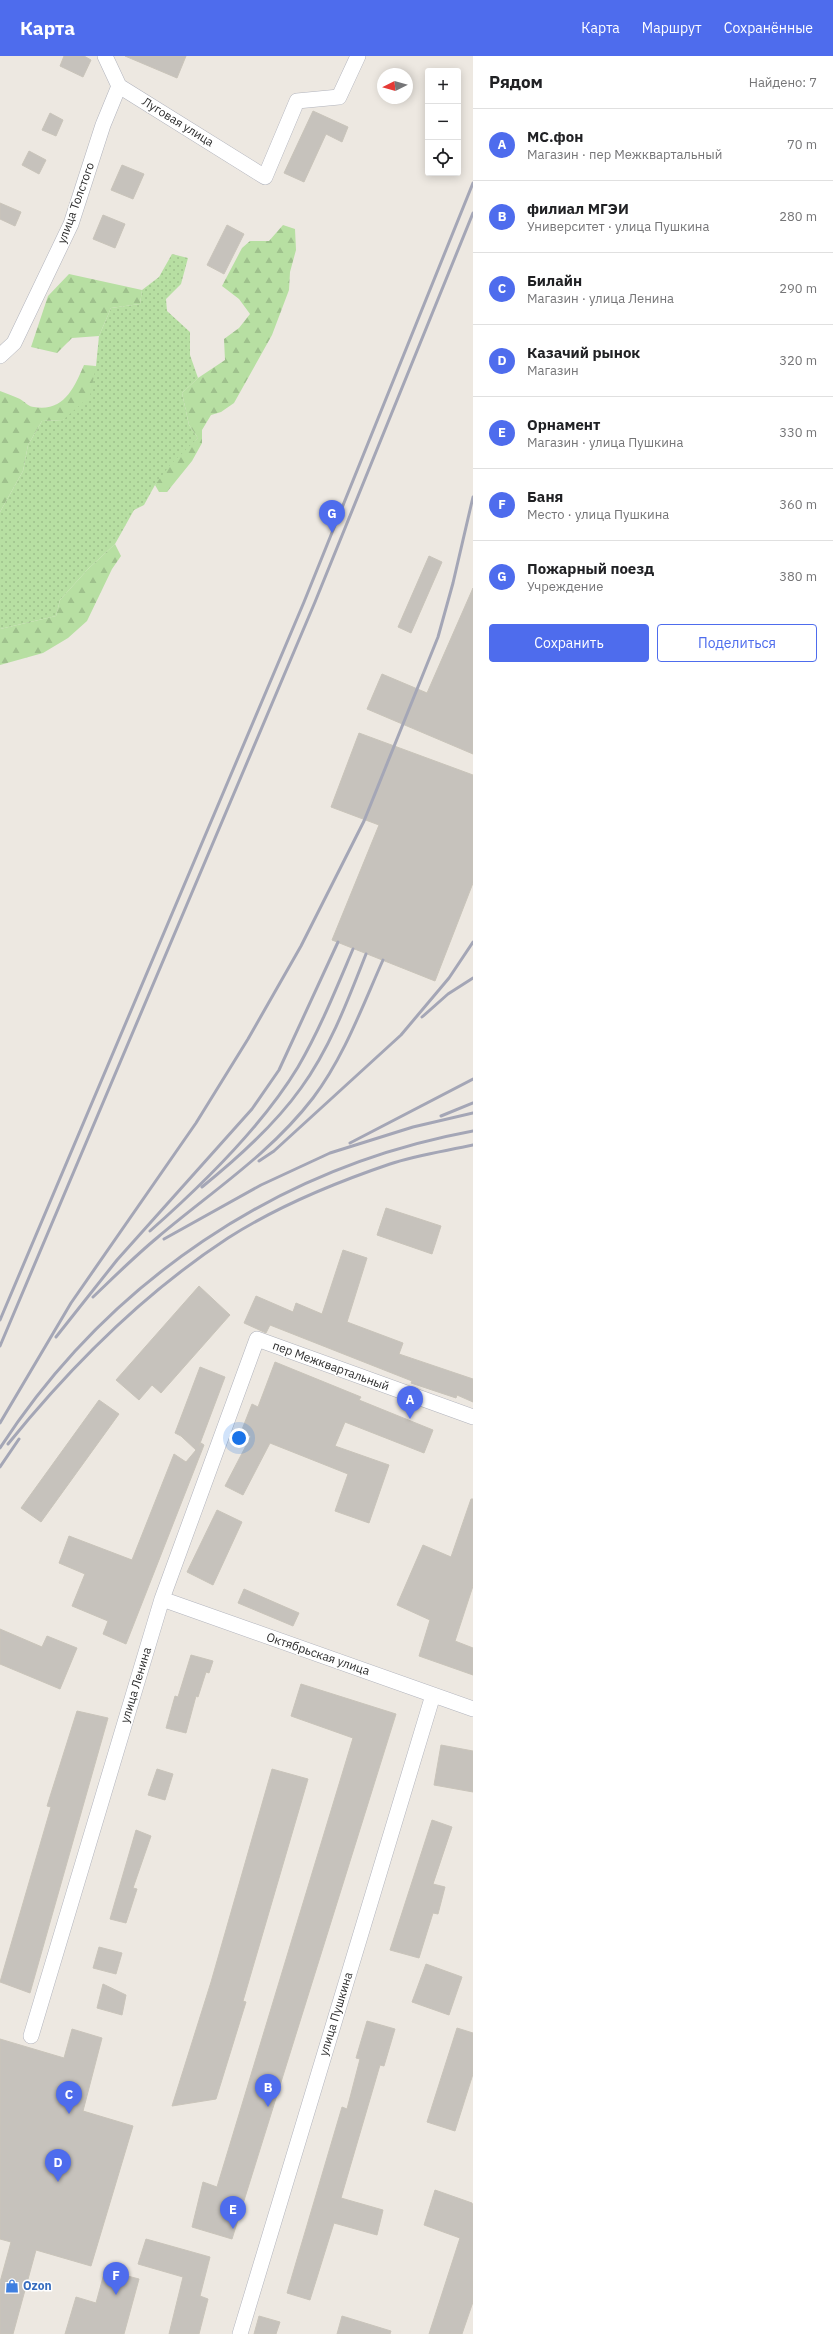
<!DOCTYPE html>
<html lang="ru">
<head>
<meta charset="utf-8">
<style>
  :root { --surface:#fff; --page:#f2f2f2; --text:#202124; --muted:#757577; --line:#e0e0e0; --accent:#4e6ced }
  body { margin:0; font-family:"IBM Plex Sans",sans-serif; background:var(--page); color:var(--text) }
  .controls { position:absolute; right:12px; top:12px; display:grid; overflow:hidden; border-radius:4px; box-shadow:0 2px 10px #0003 }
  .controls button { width:36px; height:36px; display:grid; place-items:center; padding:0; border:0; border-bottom:1px solid var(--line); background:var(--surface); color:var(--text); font:20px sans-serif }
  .compass { position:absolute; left:377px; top:12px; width:36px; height:36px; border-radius:50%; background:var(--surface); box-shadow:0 2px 10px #0003; rotate:265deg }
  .you { position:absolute; left:239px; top:1382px; width:14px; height:14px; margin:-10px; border:3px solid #fff; border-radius:50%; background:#1a73e8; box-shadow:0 0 0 6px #1a73e833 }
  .badge { display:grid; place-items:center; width:26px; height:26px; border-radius:50%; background:var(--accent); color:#fff; font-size:13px; font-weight:700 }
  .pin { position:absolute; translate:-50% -33px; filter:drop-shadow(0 1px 2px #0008) }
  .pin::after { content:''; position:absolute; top:21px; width:14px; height:12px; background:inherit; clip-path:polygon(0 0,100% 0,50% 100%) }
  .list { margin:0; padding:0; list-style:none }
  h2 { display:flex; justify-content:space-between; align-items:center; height:52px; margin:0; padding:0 16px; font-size:17px }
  h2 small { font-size:13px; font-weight:400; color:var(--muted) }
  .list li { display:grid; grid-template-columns:26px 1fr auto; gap:12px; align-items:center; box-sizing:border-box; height:72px; padding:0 16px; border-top:1px solid var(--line) }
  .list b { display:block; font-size:15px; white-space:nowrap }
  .list p { margin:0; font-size:13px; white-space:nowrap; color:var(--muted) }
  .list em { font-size:13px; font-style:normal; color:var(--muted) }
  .actions { display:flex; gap:8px; padding:12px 16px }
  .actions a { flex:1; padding:9px 0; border:1px solid var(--accent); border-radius:4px; text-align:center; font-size:14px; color:var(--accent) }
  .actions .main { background:var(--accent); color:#fff }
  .icon { flex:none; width:22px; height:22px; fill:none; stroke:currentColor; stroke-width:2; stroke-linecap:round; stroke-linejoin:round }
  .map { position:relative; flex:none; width:473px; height:2278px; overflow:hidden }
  header { display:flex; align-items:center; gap:24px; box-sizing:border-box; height:56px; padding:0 20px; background:var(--accent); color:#fff }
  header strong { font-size:19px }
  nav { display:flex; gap:22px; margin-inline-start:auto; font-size:14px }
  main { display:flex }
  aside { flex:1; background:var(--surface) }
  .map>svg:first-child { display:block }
</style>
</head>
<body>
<header>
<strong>Карта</strong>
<nav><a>Карта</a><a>Маршрут</a><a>Сохранённые</a></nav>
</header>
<main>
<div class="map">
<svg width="473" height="2278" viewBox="0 0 473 2278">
  <defs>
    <pattern id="grass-dots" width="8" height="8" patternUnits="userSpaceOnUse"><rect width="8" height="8" fill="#b7dfa2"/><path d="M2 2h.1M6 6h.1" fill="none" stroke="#9ec08c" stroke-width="1.8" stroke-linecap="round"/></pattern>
    <pattern id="forest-firs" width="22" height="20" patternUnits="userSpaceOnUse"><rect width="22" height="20" fill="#b7dfa2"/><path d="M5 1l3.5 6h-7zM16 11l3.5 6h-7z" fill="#9ec08c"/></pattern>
  </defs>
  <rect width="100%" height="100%" fill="#ede8e1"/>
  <path fill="url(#grass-dots)" d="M172 198 188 202 181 228 166 243 167 255 190 276V299L198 322 182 337 189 369 198 382 155 429 144 449 134 454 115 488 88 513 60 544 56 560 0 573V456L23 415 28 389 42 365 63 364 96 310 99 280 111 252 140 248 142 234 159 221Z"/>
  <path fill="url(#forest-firs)" d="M283 169 295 173 296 194 290 216 289 234 272 279 234 347 221 356 211 359 202 374V387L192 405 167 436H159L155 429 170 409 198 382 189 369 182 337 198 322 225 304 224 283 239 272 250 258 239 243 222 230 242 192 250 185H269Z
    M69 218 142 234 140 248 111 252 99 280 72 282 57 297 31 291 48 240Z
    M84 309 96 310 90 340 63 364 42 365 28 389 23 415 0 456V335C7 338 14 340 20 343 25 346 29 351 34 351 64 356 74 332 84 309Z
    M115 488 121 500 112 513 87 565 68 582 43 597 0 609V573L56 560 60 544 88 513Z"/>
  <path fill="#c6c2bc" stroke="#c9c4ba" d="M64 0H84L91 4 83 21 60 10Z
    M125 0H186L177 22Z
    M313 55 348 71 342 86 326 78 304 126 284 117Z
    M50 57 63 64 56 80 42 74Z
    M29 95 46 104 39 118 22 109Z
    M122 109 144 118 133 143 111 134Z
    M0 147 21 156 15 170 0 163Z
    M103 159 125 168 115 192 93 183Z
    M227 169 244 178 224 218 207 209Z
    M429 500 442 506 411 577 398 571Z
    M473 532V698L367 653 382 618 427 637Z
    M359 677 473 719V827L435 925 332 884 379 769 331 751Z
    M386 1152 441 1170 432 1198 377 1179Z
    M343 1194 367 1202 347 1266 403 1287 399 1298 473 1323V1346L457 1339 456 1342 411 1327 412 1325 270 1269 266 1277 244 1267 256 1240 293 1256 296 1247 322 1258Z
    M199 1230 230 1259 161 1337 152 1329 139 1344 116 1324Z
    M275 1306 361 1341 359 1344 433 1374 424 1397 345 1366 335 1390 389 1409 369 1467 335 1455 348 1418 270 1387 243 1439 225 1430 251 1380 241 1376 252 1348 258 1351Z
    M200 1311 225 1321 199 1390 201 1387 204 1389 126 1588 103 1578 108 1565 72 1550 85 1518 59 1507 69 1480 132 1504 174 1398 186 1406 196 1394 181 1380 175 1377Z
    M99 1344 119 1358 41 1466 21 1452Z
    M471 1443H473V1530L455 1585 473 1592V1619L419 1600 430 1564 397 1549 423 1489 451 1501Z
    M217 1454 242 1466 213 1529 187 1516Z
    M244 1533 299 1557 293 1570 238 1547Z
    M0 1573 42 1591 47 1580 77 1592 60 1633 0 1608Z
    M191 1599 213 1605 209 1617 206 1616 198 1641 196 1640 186 1677 166 1672 175 1640 178 1641Z
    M301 1628 396 1658 232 2183 192 2171 203 2126 217 2131 353 1682 291 1660Z
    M77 1655 108 1662 30 1937 0 1926 51 1751 47 1750Z
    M441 1689 473 1695V1736L434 1729Z
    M157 1713 173 1718 165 1744 148 1739Z
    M272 1713 308 1723 243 1945 246 1946 216 2043 172 2050 211 1926Z
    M432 1764 452 1771 433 1828 445 1831 438 1858 433 1857 419 1902 390 1894Z
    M136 1774 151 1780 133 1832 137 1833 126 1867 110 1863Z
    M99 1891 122 1897 116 1918 93 1912Z
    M426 1908 462 1921 449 1959 412 1946Z
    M103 1928 126 1939 122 1959 97 1952Z
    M367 1965 395 1973 384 2010 380 2009 341 2142 383 2154 377 2179 334 2167 310 2244 287 2237 342 2051 347 2053 360 2003 356 2002Z
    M457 1972 473 1977V2018L455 2075 427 2066Z
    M72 1973 102 1982 83 2055 133 2070 91 2210 36 2194 13 2278H0V2226L11 2186 0 2183V1983L64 2002Z
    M435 2134 472 2147 473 2150V2246L462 2278H429L460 2182 424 2169Z
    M146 2183 210 2201 200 2240 208 2243 199 2278H169L183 2221 138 2208Z
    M105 2214 139 2223 124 2278H65L76 2241 96 2247Z
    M259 2260 280 2266 276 2278H254Z
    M342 2260 391 2275 390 2278H337Z"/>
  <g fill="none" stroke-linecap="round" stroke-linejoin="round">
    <g stroke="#b1b3bc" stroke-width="16">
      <path id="minor" d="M105 0 119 30 265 121 297 45 339 41 358 0
        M0 300 14 287 71 168 103 69 119 30
        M162 1543 473 1653
        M31 1980 162 1543 257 1283 473 1361
        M240 2278 433 1639"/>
    </g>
    <use href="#minor" stroke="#fff" stroke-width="15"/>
    <path stroke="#a4a6b6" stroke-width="3" d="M422 961 448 938 473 922
      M441 1060 473 1047
      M350 1087 473 1023
      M259 1105 274 1095 401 979 449 922 473 886
      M202 1131C238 1102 274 1070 301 1032 330 992 348 944 366 898
      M150 1175C201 1130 263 1069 298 1011 320 973 336 933 353 893
      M164 1183 261 1129 330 1097 413 1071 473 1057
      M93 1241C114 1221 135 1200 158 1181 211 1136 270 1098 313 1042 344 1001 362 951 383 904
      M0 1264 304 546 473 127
      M56 1281 117 1204 252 1053 279 1014 338 886
      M0 1290 315 546 473 157
      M0 1367 71 1247 196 1067 248 983 301 890 364 765 438 581 453 527 473 441
      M8 1388C71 1310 144 1237 228 1182 278 1150 334 1127 390 1108 416 1099 446 1095 473 1089
      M0 1392C108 1226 277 1111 473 1075
      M0 1411 19 1383"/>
  </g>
  <defs>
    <g id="shop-bare" transform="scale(1.08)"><path d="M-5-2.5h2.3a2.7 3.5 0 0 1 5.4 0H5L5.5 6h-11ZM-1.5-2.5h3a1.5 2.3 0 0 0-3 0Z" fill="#3f7fe0" stroke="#fff" stroke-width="2.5" paint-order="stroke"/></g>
  </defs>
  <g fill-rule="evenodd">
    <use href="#shop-bare" x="12" y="2230"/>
  </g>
  <g text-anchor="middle" stroke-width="3" stroke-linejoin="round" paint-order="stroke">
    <g font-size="12" fill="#2d2d2d" stroke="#fff">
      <text transform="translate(178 66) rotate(32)" y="4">Луговая улица</text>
      <text transform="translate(76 147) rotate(-70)" y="4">улица Толстого</text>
      <text transform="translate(331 1310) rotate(20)" y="4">пер Межквартальный</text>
      <text transform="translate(318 1598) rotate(19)" y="4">Октябрьская улица</text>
      <text transform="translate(136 1629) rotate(-73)" y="4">улица Ленина</text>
      <text transform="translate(336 1958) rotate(-73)" y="4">улица Пушкина</text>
    </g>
    <g font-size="12" font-weight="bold" fill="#366cbe" stroke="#fff" text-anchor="start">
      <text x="23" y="2234">Ozon</text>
    </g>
  </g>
</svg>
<div class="controls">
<button>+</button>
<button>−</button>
<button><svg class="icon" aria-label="locate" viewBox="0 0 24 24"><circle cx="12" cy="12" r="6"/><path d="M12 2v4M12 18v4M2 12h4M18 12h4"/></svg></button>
</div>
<svg class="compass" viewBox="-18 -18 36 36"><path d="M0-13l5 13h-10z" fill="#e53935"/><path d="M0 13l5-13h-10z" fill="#757577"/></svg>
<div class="you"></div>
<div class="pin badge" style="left:410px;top:1363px">A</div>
<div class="pin badge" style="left:268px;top:2051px">B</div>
<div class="pin badge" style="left:69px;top:2058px">C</div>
<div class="pin badge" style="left:58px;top:2126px">D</div>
<div class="pin badge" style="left:233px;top:2173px">E</div>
<div class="pin badge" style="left:116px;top:2239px">F</div>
<div class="pin badge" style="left:332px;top:477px">G</div>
</div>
<aside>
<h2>Рядом<small>Найдено: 7</small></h2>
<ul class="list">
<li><span class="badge">A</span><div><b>МС.фон</b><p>Магазин · пер Межквартальный</p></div><em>70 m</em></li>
<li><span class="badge">B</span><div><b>филиал МГЭИ</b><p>Университет · улица Пушкина</p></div><em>280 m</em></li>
<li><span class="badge">C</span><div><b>Билайн</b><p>Магазин · улица Ленина</p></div><em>290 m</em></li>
<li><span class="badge">D</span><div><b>Казачий рынок</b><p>Магазин</p></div><em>320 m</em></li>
<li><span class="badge">E</span><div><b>Орнамент</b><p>Магазин · улица Пушкина</p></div><em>330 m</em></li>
<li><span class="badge">F</span><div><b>Баня</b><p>Место · улица Пушкина</p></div><em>360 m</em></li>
<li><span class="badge">G</span><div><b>Пожарный поезд</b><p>Учреждение</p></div><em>380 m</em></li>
</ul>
<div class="actions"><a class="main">Сохранить</a><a>Поделиться</a></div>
</aside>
</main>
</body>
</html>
